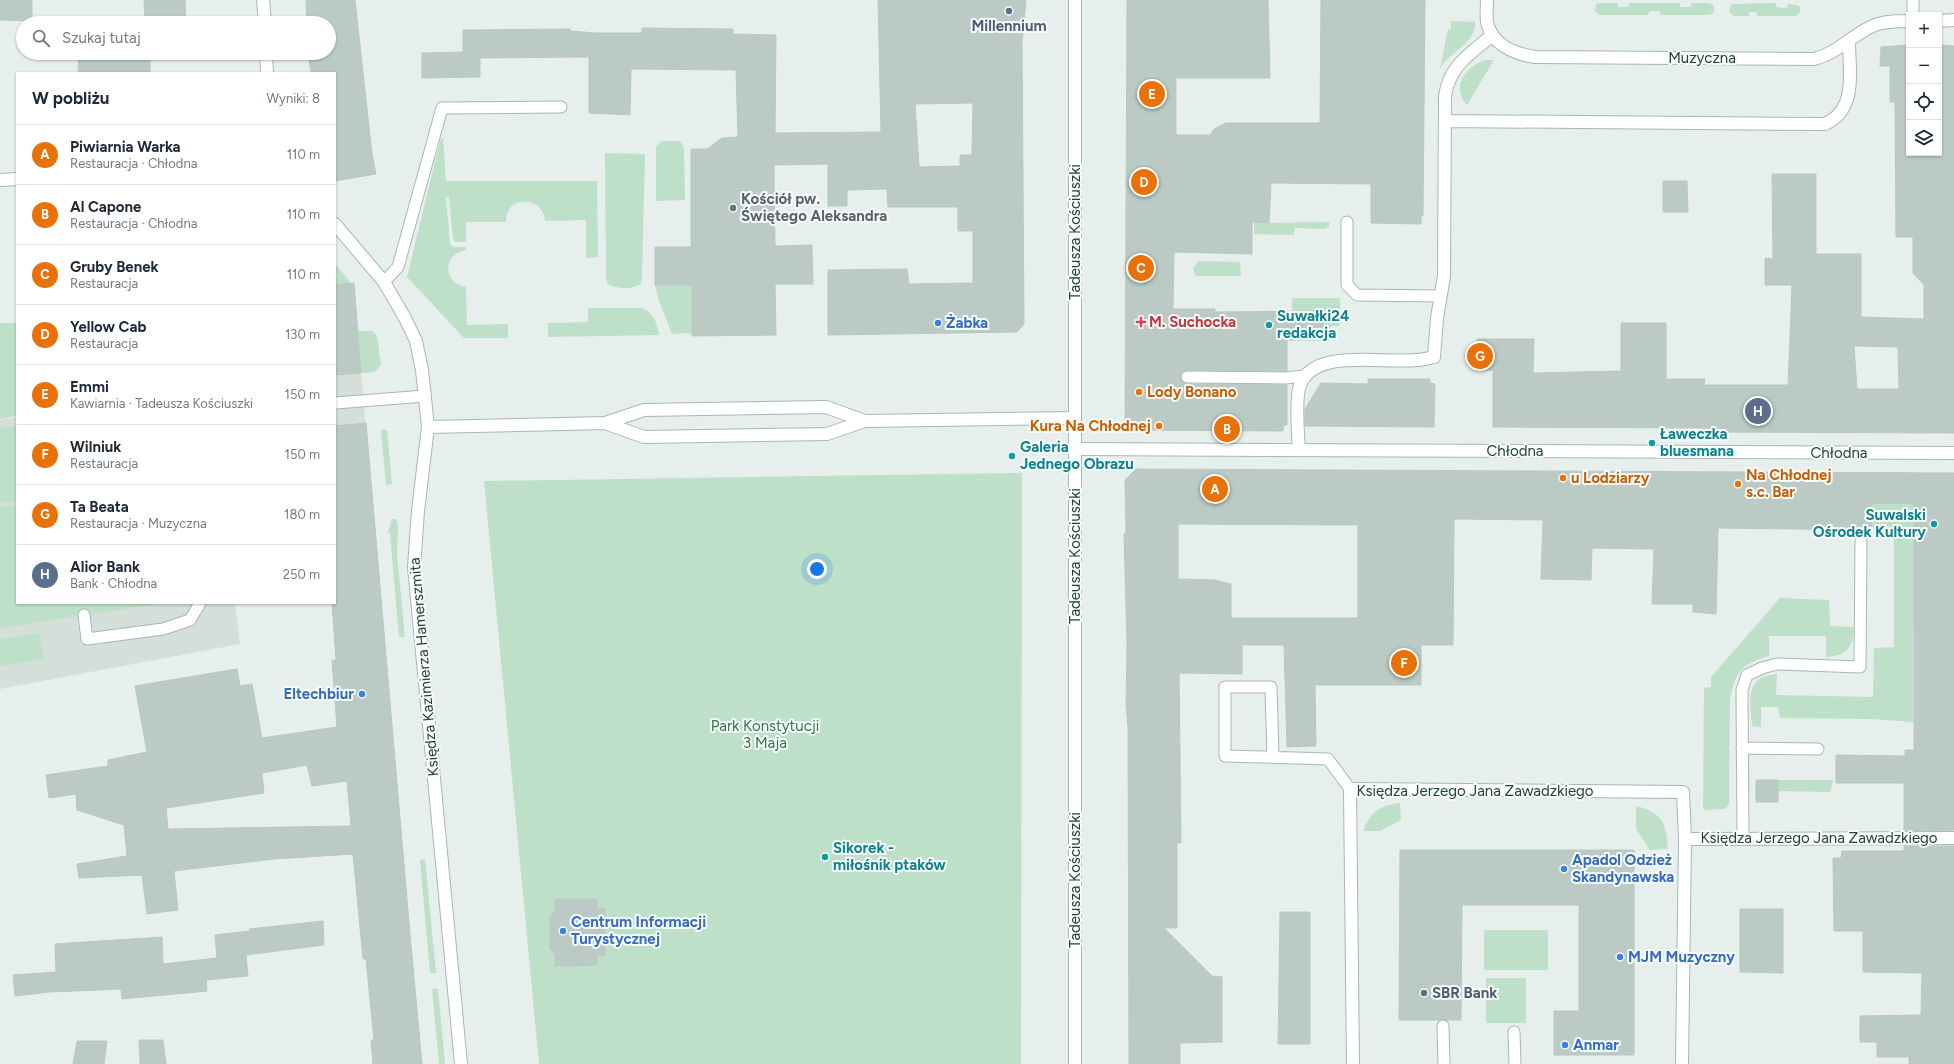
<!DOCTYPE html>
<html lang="pl">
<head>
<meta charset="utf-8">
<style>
  :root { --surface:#fff; --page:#f2f2f3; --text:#1f2937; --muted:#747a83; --line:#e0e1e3; --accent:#db2777 }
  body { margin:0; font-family:Figtree,sans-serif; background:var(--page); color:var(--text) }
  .controls { position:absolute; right:12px; top:12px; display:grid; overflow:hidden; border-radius:0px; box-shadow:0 1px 3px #0004 }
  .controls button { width:36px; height:36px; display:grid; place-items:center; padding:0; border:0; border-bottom:1px solid var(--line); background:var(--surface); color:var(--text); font:20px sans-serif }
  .you { position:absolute; left:817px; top:569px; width:14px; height:14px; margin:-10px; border:3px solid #fff; border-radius:50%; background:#1a73e8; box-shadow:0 0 0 6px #1a73e833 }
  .badge { display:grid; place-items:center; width:26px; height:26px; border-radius:50%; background:var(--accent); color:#fff; font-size:13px; font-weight:700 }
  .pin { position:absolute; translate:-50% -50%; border:2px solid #fff; box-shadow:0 1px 4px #0006 }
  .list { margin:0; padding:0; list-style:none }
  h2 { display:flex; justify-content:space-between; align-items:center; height:52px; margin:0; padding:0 16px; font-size:17px }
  h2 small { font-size:13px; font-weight:400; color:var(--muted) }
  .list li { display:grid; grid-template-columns:26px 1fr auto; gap:12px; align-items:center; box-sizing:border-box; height:60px; padding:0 16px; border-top:1px solid var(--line) }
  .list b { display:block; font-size:15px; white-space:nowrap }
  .list p { margin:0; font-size:13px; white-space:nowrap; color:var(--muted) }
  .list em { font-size:13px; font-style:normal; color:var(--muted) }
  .icon { flex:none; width:22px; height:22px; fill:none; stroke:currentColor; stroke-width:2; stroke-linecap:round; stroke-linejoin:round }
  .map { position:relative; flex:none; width:1954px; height:1064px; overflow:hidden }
  .search { position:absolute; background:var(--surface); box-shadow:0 1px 3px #0004; left:16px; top:16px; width:320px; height:44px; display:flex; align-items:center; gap:10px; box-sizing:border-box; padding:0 14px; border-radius:22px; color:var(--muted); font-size:15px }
  .panel { position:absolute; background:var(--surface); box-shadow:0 1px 3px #0004; left:16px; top:72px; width:320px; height:532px; border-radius:0px }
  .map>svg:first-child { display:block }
</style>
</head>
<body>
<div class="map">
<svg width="1954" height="1064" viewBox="0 0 1954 1064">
  <rect width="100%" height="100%" fill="#e6efeb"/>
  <path fill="#d4dfda" d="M361 373 378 564 335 568V375Z
    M17 417V603H235L240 644 0 689V420Z"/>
  <path fill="#bee0c8" d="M1599 3H1618V7H1629V3H1680V7H1691V3H1710L1714 6V12L1710 15H1660V11H1649L1648 15H1599L1595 11 1596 4Z
    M1776 3V7L1787 8 1788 4 1797 5 1800 7V13L1796 16H1757V12H1749V16H1734L1729 12 1732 4Z
    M1451 21 1475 22C1476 44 1450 51 1440 69L1448 29H1451Z
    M1487 60H1494L1467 105C1450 87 1467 64 1487 60Z
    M443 137 446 181H597L598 257 586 258V220L545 221C544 196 505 194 506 222H466V242H455L453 239 449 197H446L450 244 454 247H466V250C442 254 443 284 466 287L467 325 508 324V338H464L407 277 440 141Z
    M662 141H680L684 148 685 200 656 201V147Z
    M605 153 645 154 642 278 641 283C635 290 616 289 608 284L606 278Z
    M1329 222V227L1325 229 1295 228 1294 235 1254 234V223Z
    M1199 261 1240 262 1241 276H1196L1193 268Z
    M335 264 351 283 335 285Z
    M655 285H692V333L672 334 659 301Z
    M1292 298H1340V326H1331V337H1324L1292 311Z
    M588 308H642C654 313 657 323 659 335L548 337V323L588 322Z
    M0 323H17V416L0 419Z
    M358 331H372L377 336 381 365 375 372 361 373Z
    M17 426V501L0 503V428Z
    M381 430H387L392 484 386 485Z
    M1022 473 1021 1064H539L484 481Z
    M1871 503H1914L1913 722 1872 719 1780 718 1778 707H1761V727L1752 726C1751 714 1747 691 1756 682 1761 676 1770 675 1777 674L1776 695 1873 697 1874 648 1894 647V530H1871Z
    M17 505V603H164L0 628V507Z
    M392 519H396L398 524 397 555 405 637H399L390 534 388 532Z
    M1780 598 1829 600 1830 626 1854 627C1854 647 1846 656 1826 657V636H1769V656C1741 664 1736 671 1730 699L1729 804 1725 809 1705 810 1703 807 1704 688 1711 687V677Z
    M39 633 44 659 0 666V639Z
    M1778 780H1833L1830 792 1778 791Z
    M1400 803 1401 820 1380 831H1363C1372 811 1378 806 1400 803Z
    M1636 806C1663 813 1666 823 1668 849L1650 850 1636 829Z
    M425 859 436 973H430L420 860Z
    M1484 930H1548V970H1484Z
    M1486 978H1526V1023H1486Z
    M432 989H438L445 1064H439Z"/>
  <path fill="#bbcac4" stroke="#b8c9c2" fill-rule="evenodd" d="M0 0H32V21L0 20Z
    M144 0H185L186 23H145Z
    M306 0H355L372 154 376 174 335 181V73H311L308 53H329V23H307Z
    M878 0H1026L1022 42 1024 324 1017 332 828 335V270L907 269 909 284 973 283V231H958V207H888L887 189 847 190V206H828V164L774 165 775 246 812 245 813 284H775L776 335 692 336V285H655V247H691V149H707L722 138 738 137 736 70 631 69 630 115 589 113V57L480 58V77L422 78V53L463 52V30L570 29V31L596 33H642V28L733 29V34L776 35 775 133 881 132ZM973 103 972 155H960V166L919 167 915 104Z
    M1127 0H1268L1270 78H1176V135H1210L1214 129 1226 123H1320L1321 0H1425L1423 216H1421V224L1371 223V184L1271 183 1269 223 1252 222V254L1174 252 1173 309H1215V312L1324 311V340H1287V371L1187 370 1181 374V381L1187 384 1287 385V425H1284L1283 431 1134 430 1125 422Z
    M1909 45V153H1939V45L1954 46V433L1703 432 1704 428 1493 427V370H1477V339H1534L1533 373 1621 371V323H1666V379H1705L1704 385H1788L1792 285H1765V258L1773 259 1772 174H1816V254H1861V317L1924 319V285L1913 273V237H1896L1895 102H1890V66H1880L1881 47ZM1854 346 1898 347 1899 389H1857Z
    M79 53H150V73H78Z
    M1663 181H1687L1688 212H1663Z
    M354 283 361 373 335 375V285Z
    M1368 379H1430V383L1435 384 1434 427 1305 426V409L1321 383 1368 384Z
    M366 423 410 934 422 1064H373L371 1040H374L366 959H363L353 854 274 859 174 871 178 910 147 914 142 875 79 878 77 864 127 856 124 825 77 810 76 794 49 798 46 775 108 766V760L147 752 135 686 237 669 240 686 252 684 262 738 337 727 332 660H336L332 603H335V426ZM307 765 312 786 347 781 351 826 168 829 166 808 264 793 262 773Z
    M1136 469 1954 473V830L1904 831V783H1836V755L1905 756V750H1914V503H1871V530L1718 528 1716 614 1693 612V604H1652L1654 549 1592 548 1591 580 1541 579 1543 520 1454 519 1453 645H1421V685H1315L1316 746 1287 747 1284 645H1242V674L1179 673 1181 843H1177V928H1164L1212 976 1222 977V1042L1180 1043V1064H1129L1128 727 1126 705 1127 644 1124 534H1126L1125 480ZM1178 524 1358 525V618H1231V584L1215 580 1178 579Z
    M1756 780H1778V802H1756Z
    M1904 846H1954V1064H1909V1057H1877V1042H1860V1016L1921 1015 1922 973 1863 972V931H1834L1833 858H1841L1842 851H1904Z
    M1400 850H1634V1055H1554V1011H1579V905H1462L1461 1020H1399Z
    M555 899H597V909H605V955H597V965L555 966V953H553V950H550V916H552V912H555Z
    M1740 909H1783V973L1740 972Z
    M1280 912H1310V1044H1278Z
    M323 921 324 945 246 955 248 976 206 980 207 991 122 999 121 989 50 992 15 996 13 975 56 972 55 944 162 937 163 964 217 958 215 935 250 931 249 929Z
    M139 1040H163L166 1064H140Z
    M77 1041H107L104 1064H73Z"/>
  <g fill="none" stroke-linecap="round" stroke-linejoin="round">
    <g stroke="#a8b7b2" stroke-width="13">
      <path id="service" d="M1913 0V15
        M1347 222V285L1357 295 1441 296
        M384 282 398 267 442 108 561 107
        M1187 377 1285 378 1304 376
        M335 403 425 396
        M84 615 87 639 163 629 190 620 200 603
        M1742 748 1818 749
        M1273 757 1271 687H1225V756L1328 759 1350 789
        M1743 838 1742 690 1747 675 1762 668 1777 664 1860 667 1861 542
        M1443 1026 1444 1064
        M1514 1032 1515 1064"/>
    </g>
    <g stroke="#a8b7b2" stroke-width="14">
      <path id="pedestrian" d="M1075 449 1954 453"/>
    </g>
    <g stroke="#a8b7b2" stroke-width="14">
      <path id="minor" d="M1487 0C1487 7 1486 15 1487 22 1492 45 1515 54 1535 57L1814 59C1839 53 1852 34 1875 25 1885 21 1898 21 1909 21
        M1939 21 1954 20
        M1445 121 1825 124C1858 109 1849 71 1849 42
        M0 180 17 179
        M1299 450C1298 435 1295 398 1300 385 1315 347 1384 364 1416 360 1422 360 1429 358 1434 357L1437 318 1444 276 1445 96C1450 64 1470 55 1492 35
        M1685 839 1954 838
        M1353 1064 1350 789 1683 792 1685 839 1682 1064"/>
    </g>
    <g stroke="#a8b7b2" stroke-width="14">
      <path id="tertiary" d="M263 0 265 23
        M266 53 267 73
        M335 224 384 282 405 318 416 341 422 370 428 427 418 511 414 567 461 1064
        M605 423 644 437 827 434 865 421 1075 418
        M428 427 605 423 644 410 826 407 865 421
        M1075 1064V0"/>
    </g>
    <use href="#service" stroke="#fff" stroke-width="11"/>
    <use href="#pedestrian" stroke="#fff" stroke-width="12"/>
    <use href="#minor" stroke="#fff" stroke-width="12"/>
    <use href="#tertiary" stroke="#fff" stroke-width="12"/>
  </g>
  <g fill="#5c6f8a" stroke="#f6fbf9" stroke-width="1.5">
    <circle cx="1009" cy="11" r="4"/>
    <circle cx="1424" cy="993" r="4"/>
  </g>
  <circle fill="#6b7280" stroke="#f6fbf9" stroke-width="1.5" cx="733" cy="208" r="4"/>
  <path fill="#e0444e" stroke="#f6fbf9" stroke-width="1.5" d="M1139 316h4v4h4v4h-4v4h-4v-4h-4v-4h4z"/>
  <g fill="#3f7fe0" stroke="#f6fbf9" stroke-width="1.5">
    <circle cx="938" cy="323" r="4"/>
    <circle cx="362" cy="694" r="4"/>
    <circle cx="1564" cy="869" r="4"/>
    <circle cx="563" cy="931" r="4"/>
    <circle cx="1620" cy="957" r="4"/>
    <circle cx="1565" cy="1045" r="4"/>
  </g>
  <g fill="#0f9aa8" stroke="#f6fbf9" stroke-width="1.5">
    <circle cx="1269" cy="325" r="4"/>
    <circle cx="1652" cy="443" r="4"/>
    <circle cx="1012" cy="456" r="4"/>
    <circle cx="1934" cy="524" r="4"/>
    <circle cx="825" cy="857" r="4"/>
  </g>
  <g fill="#e8710a" stroke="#f6fbf9" stroke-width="1.5">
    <circle cx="1139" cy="392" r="4"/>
    <circle cx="1159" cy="426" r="4"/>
    <circle cx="1563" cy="478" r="4"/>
    <circle cx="1738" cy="484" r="4"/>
  </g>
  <g text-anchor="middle" stroke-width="4" stroke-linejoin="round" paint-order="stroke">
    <g font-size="15" font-weight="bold" fill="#4e5e75" stroke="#f6fbf9">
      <text x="1009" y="31">Millennium</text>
      <text x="1432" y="998" text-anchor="start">SBR Bank</text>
    </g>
    <g font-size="15" fill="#24413a" stroke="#f6fbf9">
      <text x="1702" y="63">Muzyczna</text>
      <text transform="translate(1075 232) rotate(-90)" y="5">Tadeusza Kościuszki</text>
      <text x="1515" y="456">Chłodna</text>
      <text x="1839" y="458">Chłodna</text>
      <text transform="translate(1075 556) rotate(-90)" y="5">Tadeusza Kościuszki</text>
      <text transform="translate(424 667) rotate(-95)" y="5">Księdza Kazimierza Hamerszmita</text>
      <text x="1475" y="796">Księdza Jerzego Jana Zawadzkiego</text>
      <text x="1819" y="843">Księdza Jerzego Jana Zawadzkiego</text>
      <text transform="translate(1075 880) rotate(-90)" y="5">Tadeusza Kościuszki</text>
    </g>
    <g font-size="15" font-weight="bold" fill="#5b616d" stroke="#f6fbf9" text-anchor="start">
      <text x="741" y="204">Kościół pw.<tspan x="741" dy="17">Świętego Aleksandra</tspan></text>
    </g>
    <g font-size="15" font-weight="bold" fill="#0d838f" stroke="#f6fbf9" text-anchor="start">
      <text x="1277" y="321">Suwałki24<tspan x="1277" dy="17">redakcja</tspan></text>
      <text x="1660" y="439">Ławeczka<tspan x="1660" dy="17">bluesmana</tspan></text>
      <text x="1020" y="452">Galeria<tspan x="1020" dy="17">Jednego Obrazu</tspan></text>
      <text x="1926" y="520" text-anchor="end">Suwalski<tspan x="1926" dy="17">Ośrodek Kultury</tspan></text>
      <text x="833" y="853">Sikorek -<tspan x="833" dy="17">miłośnik ptaków</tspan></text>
    </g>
    <g font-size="15" font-weight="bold" fill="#be3a42" stroke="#f6fbf9" text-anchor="start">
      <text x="1149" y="327">M. Suchocka</text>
    </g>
    <g font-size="15" font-weight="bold" fill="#366cbe" stroke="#f6fbf9" text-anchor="start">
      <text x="946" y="328">Żabka</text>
      <text x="354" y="699" text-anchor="end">Eltechbiur</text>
      <text x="1572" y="865">Apadol Odzież<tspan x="1572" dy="17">Skandynawska</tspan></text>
      <text x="571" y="927">Centrum Informacji<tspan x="571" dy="17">Turystycznej</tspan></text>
      <text x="1628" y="962">MJM Muzyczny</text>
      <text x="1573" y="1050">Anmar</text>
    </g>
    <g font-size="15" font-weight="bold" fill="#c56008" stroke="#f6fbf9" text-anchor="start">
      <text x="1147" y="397">Lody Bonano</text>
      <text x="1151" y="431" text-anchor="end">Kura Na Chłodnej</text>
      <text x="1746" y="480">Na Chłodnej<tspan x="1746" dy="17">s.c. Bar</tspan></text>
      <text x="1571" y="483">u Lodziarzy</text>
    </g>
    <g font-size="15" fill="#2d794b" stroke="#f6fbf9">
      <text x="765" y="731">Park Konstytucji<tspan x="765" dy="17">3 Maja</tspan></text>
    </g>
  </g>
</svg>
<div class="controls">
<button>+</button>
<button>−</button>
<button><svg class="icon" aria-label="locate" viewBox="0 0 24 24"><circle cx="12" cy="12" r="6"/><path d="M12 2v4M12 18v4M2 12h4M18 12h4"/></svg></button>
<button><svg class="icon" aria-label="layers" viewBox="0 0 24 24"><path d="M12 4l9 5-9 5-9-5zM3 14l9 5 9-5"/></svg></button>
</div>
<div class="you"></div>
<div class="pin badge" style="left:1215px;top:489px;background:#e8710a">A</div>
<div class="pin badge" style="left:1227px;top:429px;background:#e8710a">B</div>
<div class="pin badge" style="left:1141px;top:268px;background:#e8710a">C</div>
<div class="pin badge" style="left:1144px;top:182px;background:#e8710a">D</div>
<div class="pin badge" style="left:1152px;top:94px;background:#e8710a">E</div>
<div class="pin badge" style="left:1404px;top:663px;background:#e8710a">F</div>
<div class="pin badge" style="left:1480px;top:356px;background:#e8710a">G</div>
<div class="pin badge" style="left:1758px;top:411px;background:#5c6f8a">H</div>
<div class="search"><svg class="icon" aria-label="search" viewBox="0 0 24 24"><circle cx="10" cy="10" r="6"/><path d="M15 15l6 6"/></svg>Szukaj tutaj</div>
<section class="panel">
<h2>W pobliżu<small>Wyniki: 8</small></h2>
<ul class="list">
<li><span class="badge" style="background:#e8710a">A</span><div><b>Piwiarnia Warka</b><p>Restauracja · Chłodna</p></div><em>110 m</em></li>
<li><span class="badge" style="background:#e8710a">B</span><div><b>Al Capone</b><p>Restauracja · Chłodna</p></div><em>110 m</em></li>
<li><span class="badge" style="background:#e8710a">C</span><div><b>Gruby Benek</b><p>Restauracja</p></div><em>110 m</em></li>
<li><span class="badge" style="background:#e8710a">D</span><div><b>Yellow Cab</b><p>Restauracja</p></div><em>130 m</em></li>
<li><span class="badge" style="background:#e8710a">E</span><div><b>Emmi</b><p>Kawiarnia · Tadeusza Kościuszki</p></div><em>150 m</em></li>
<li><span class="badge" style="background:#e8710a">F</span><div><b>Wilniuk</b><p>Restauracja</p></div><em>150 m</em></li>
<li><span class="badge" style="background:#e8710a">G</span><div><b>Ta Beata</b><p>Restauracja · Muzyczna</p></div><em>180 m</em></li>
<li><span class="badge" style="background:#5c6f8a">H</span><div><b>Alior Bank</b><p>Bank · Chłodna</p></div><em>250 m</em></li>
</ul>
</section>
</div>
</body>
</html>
